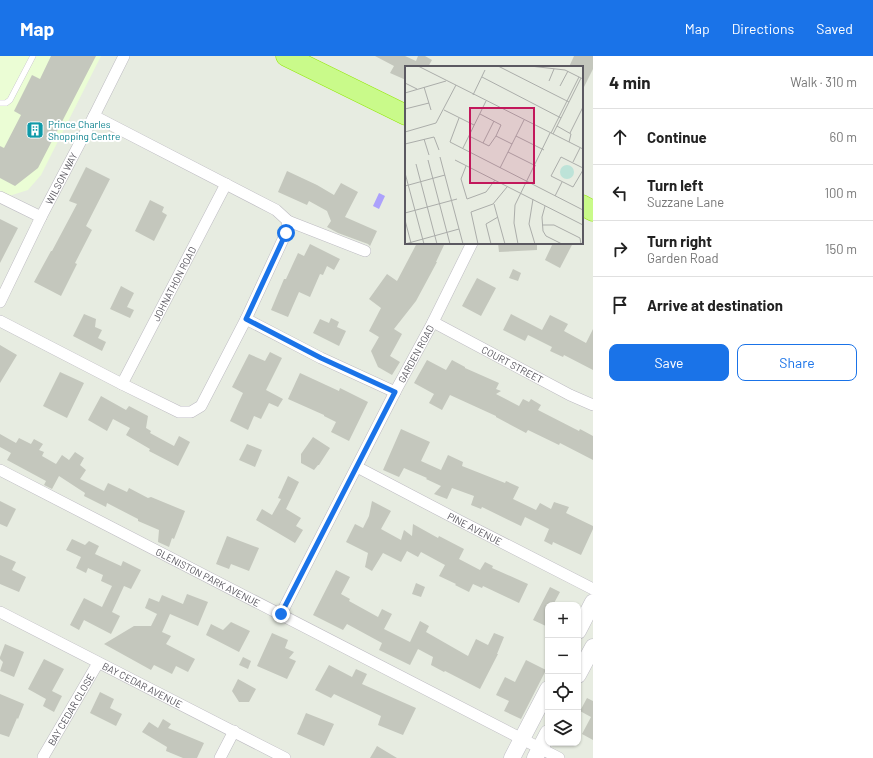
<!DOCTYPE html>
<html lang="en">
<head>
<meta charset="utf-8">
<style>
  :root { --surface:#fff; --page:#f6f6f6; --text:#222; --muted:#767676; --line:#e0e0e0; --accent:#1a73e8 }
  body { margin:0; font-family:Barlow,sans-serif; background:var(--page); color:var(--text) }
  .controls { position:absolute; right:12px; bottom:12px; display:grid; overflow:hidden; border-radius:8px; box-shadow:0 1px 3px #0004 }
  .controls button { width:36px; height:36px; display:grid; place-items:center; padding:0; border:0; border-bottom:1px solid var(--line); background:var(--surface); color:var(--text); font:20px sans-serif }
  .stop { position:absolute; width:12px; height:12px; margin:-9px; border:3px solid #1a73e8; border-radius:50%; background:#fff }
  .stop.end { background:#1a73e8; border-color:#fff; box-shadow:0 1px 4px #0008 }
  .list { margin:0; padding:0; list-style:none }
  h2 { display:flex; justify-content:space-between; align-items:center; height:52px; margin:0; padding:0 16px; font-size:17px }
  h2 small { font-size:13px; font-weight:400; color:var(--muted) }
  .list li { display:grid; grid-template-columns:26px 1fr auto; gap:12px; align-items:center; box-sizing:border-box; height:56px; padding:0 16px; border-top:1px solid var(--line) }
  .list b { display:block; font-size:15px; white-space:nowrap }
  .list p { margin:0; font-size:13px; white-space:nowrap; color:var(--muted) }
  .list em { font-size:13px; font-style:normal; color:var(--muted) }
  .actions { display:flex; gap:8px; padding:12px 16px }
  .actions a { flex:1; padding:9px 0; border:1px solid var(--accent); border-radius:8px; text-align:center; font-size:14px; color:var(--accent) }
  .actions .main { background:var(--accent); color:#fff }
  .icon { flex:none; width:22px; height:22px; fill:none; stroke:currentColor; stroke-width:2; stroke-linecap:round; stroke-linejoin:round }
  .map { position:relative; flex:none; width:593px; height:702px; overflow:hidden }
  header { display:flex; align-items:center; gap:24px; box-sizing:border-box; height:56px; padding:0 20px; background:var(--accent); color:#fff }
  header strong { font-size:19px }
  nav { display:flex; gap:22px; margin-inline-start:auto; font-size:14px }
  main { display:flex }
  aside { flex:1; background:var(--surface) }
  .map>svg:first-child { display:block }
</style>
</head>
<body>
<header>
<strong>Map</strong>
<nav><a>Map</a><a>Directions</a><a>Saved</a></nav>
</header>
<main>
<div class="map">
<svg width="593" height="702" viewBox="0 0 593 702">
  <rect width="100%" height="100%" fill="#e7ece1"/>
  <path fill="#ebfdd5" d="M0 0H101L41 119 28 134 9 140 0 136Z"/>
  <path fill="#aca1fc" d="M379 137 385 140 379 153 373 150Z"/>
  <path fill="#c4c7bd" d="M51 0H96L38 112 15 130 0 122V90L4 92 21 59 14 55 32 19 40 23Z
    M375 0H405L416 5 418 0H425L432 4 428 11H406V24L390 17 394 10Z
    M574 0H593V13L582 35V11H569Z
    M86 111 110 123 86 170 92 174 75 207 77 208 61 240 34 226 51 195H52L77 148 69 145Z
    M287 115 317 129 334 139 341 127 358 136 345 161 377 175 370 190 368 188 338 177 327 171 331 165 327 155 309 145 307 149 278 136Z
    M150 144 164 151 162 156 167 159 154 185 135 175Z
    M0 163 18 172 0 207Z
    M417 187H445L436 206H437L416 245 394 273 402 278 390 300 400 306 392 319 378 311 371 295 379 281 369 275 381 252 369 243 387 218 397 225Z
    M498 187H537V194L499 196Z
    M553 187H573L560 212 545 204Z
    M310 188 340 203 334 214 327 210 323 219 320 218 310 241 299 236 288 261 271 254 284 223H286L298 197 304 200Z
    M513 213 521 217 518 225 509 222Z
    M477 222 496 232 481 260 462 250Z
    M121 230 134 237 127 251 134 254 130 262 110 253Z
    M84 258 96 263 95 271 102 274 98 282 106 286 102 295 73 280Z
    M511 258 542 274 550 259 568 268 564 275 586 287 593 273V314L564 299 563 301 550 295 552 291 528 279 525 285 503 274Z
    M331 262 339 266 337 271 346 275 339 290 313 277 320 263 329 267Z
    M0 289 17 299 0 327Z
    M270 296 282 302 266 334 283 343 278 351 269 347 261 363 254 360 248 374 230 365 243 337 232 331 249 298 265 305Z
    M427 304 446 314 452 304 465 311V312L499 327 496 333 501 335 496 338 519 350 523 343 529 346 531 343 541 349 538 354 579 375 580 373 593 380V404L560 387 559 389 528 374 526 377 496 361V360L450 339 442 354 429 347 434 338 414 327Z
    M60 316 84 327 67 362 43 350Z
    M300 317 339 335 340 332 368 346 349 385 331 376 336 366 324 360V359L288 343Z
    M101 340 126 354 129 350 148 360 146 372 151 375 150 377 174 390 179 380 190 386 178 410 149 395 150 393 126 379 130 372 113 363 107 375 88 364Z
    M401 373 430 386 421 405 441 414 448 399 463 406 462 410 505 427 506 425 519 431 513 443 536 454 540 447 551 453 554 446 569 451 566 457 593 470V473L581 499 553 486 552 489 544 485 549 473 525 461 521 470 482 451 481 453 471 449 474 440 452 432 447 443 434 438 441 430 426 423 427 422 404 412 399 421 383 414Z
    M0 378 16 387 19 382 31 388 34 383 43 388 39 394 44 396 42 400 56 408 62 399 69 404 75 396 84 402 80 409 86 414 80 423 104 435 108 427 127 436 129 432 148 442 151 441 185 455 174 483 172 482 169 491 158 486 159 474 138 465V463L107 447 106 451 84 440 85 437 59 420 52 433 44 429 46 425 7 404 11 397 0 391Z
    M313 381 330 392 319 409H318L314 414 301 407V398Z
    M247 388 262 394 255 411 239 404Z
    M288 420 299 426 286 453 301 462 296 470 303 474 295 487 256 464 262 453 272 459 281 443 278 442Z
    M0 445 16 453 7 471 0 468Z
    M372 445 391 455 381 473 401 484 404 474 412 480 413 468 438 482 439 480 464 493 459 503 480 514 485 506 493 510 492 512 528 528 519 547 483 530 482 532 473 528 469 536 455 529 456 528 439 520 445 509 421 496 418 501 407 495 401 506 383 497 372 515 365 511 368 497 346 486 355 468 363 472 369 460Z
    M227 480 259 492 249 515 231 508 229 513 216 508Z
    M72 483 85 489 89 485 99 490 95 498 121 510 123 505 141 514 131 533 124 530 112 556 120 560 111 578 84 564 79 574 70 569 84 542 102 551 112 530 101 525 103 519 88 512 86 517 76 512 81 501 66 494Z
    M0 499 16 506 12 514 26 521 19 536 0 528Z
    M336 514 350 521 341 538 350 543 349 545 378 561 382 553 392 558 384 573 410 586 420 565 429 570 426 576 468 600 476 583 488 589 494 577 504 581 497 598H498L480 633 445 615 444 616 431 609 433 601 418 593 410 609 379 594 382 587 347 568 343 574 313 559Z
    M416 527 425 531 421 541 412 538Z
    M550 531 560 536 553 549H548V571L533 564Z
    M187 538 208 546 198 570 170 558 162 576 171 580 166 588 195 603 188 616 176 610 172 618 154 609 151 614 104 588 134 570H151L157 558 145 552 149 542 159 546 162 539 183 548Z
    M231 566 250 575 239 596 206 579 211 568 223 574Z
    M272 577 288 584 285 592 294 596 289 602 296 605 287 623 257 610Z
    M5 588 24 596 14 621 0 615 3 606 0 603V601Z
    M243 601 251 605 248 613 239 609Z
    M44 603 64 613 52 635 62 640 54 656 43 650 46 643 28 633Z
    M526 604 546 614 521 663 504 655 509 645 496 639 505 621 515 626Z
    M329 609 352 621 356 613 367 618 362 628 416 652 403 679 378 669 381 660 334 638 331 642 315 634Z
    M238 623 256 633 249 646H239L232 635Z
    M100 636 114 643 110 652 122 658 116 670 90 657Z
    M0 638 24 648 18 663 17 662 9 681 0 678Z
    M587 642 593 645V684L582 678 591 661 580 655Z
    M306 657 334 668 324 690 297 678Z
    M163 663 171 668 168 672 204 687 197 702H183L166 695 167 691 142 676 149 666 158 672Z
    M377 690 397 702H370Z"/>
  <g fill="none" stroke-linecap="round" stroke-linejoin="round">
    <g stroke="#bdbbc2" stroke-width="6">
      <path id="lane" d="M0 47H6L10 44 33 0"/>
    </g>
    <g stroke="#bdbbc2" stroke-width="12">
      <g id="street">
        <path d="M0 141 41 161"/>
        <path d="M288 165 365 195"/>
        <path id="s1" d="M0 246 41 161 94 60 124 0"/>
        <path d="M246 263 321 302 395 336"/>
        <path d="M0 265 122 328 179 356H191L201 350 246 263 286 177 288 165 276 154 94 60"/>
        <path id="s2" d="M433 266 570 339 593 349"/>
        <path id="s3" d="M122 328 226 128"/>
        <path id="s4" d="M357 411 460 465 593 533"/>
        <path id="s5" d="M0 414 559 702"/>
        <path id="s6" d="M0 556 285 702"/>
        <path id="s7" d="M281 558 395 336 433 266 472 187"/>
        <path id="s8" d="M43 701 98 607"/>
        <path d="M220 702 234 675"/>
      </g>
    </g>
    <g stroke="#bebcc4" stroke-width="17">
      <path id="secondary" d="M578 575 593 546
        M578 619 593 591
        M512 702 548 633
        M535 702 548 677"/>
    </g>
    <g stroke="#92e706" stroke-width="21">
      <path id="highway" d="M286 0 406 59
        M582 149 593 155"/>
    </g>
    <use href="#lane" stroke="#fff" stroke-width="5.5"/>
    <use href="#street" stroke="#fff" stroke-width="11"/>
    <use href="#secondary" stroke="#fff" stroke-width="16"/>
    <use href="#highway" stroke="#c9fa8a" stroke-width="20"/>
  </g>
  <g fill="none" stroke-linecap="round" stroke-linejoin="round">
    <path stroke="#1a73e8" stroke-width="5" d="M281 558 395 336 321 302 246 263 286 177"/>
  </g>
  <defs>
    <g id="building-square" transform="scale(0.9)"><rect x="-9" y="-9" width="18" height="18" rx="4" fill="#0f9aa8" stroke="#fff"/><path d="M-4-6H4V6H1V3H-1V6H-4ZM-2.5-4.3h1.7v1.8h-1.7ZM.8-4.3h1.7v1.8H.8ZM-2.5-1h1.7V.8h-1.7ZM.8-1h1.7V.8H.8Z" fill="#fff"/></g>
  </defs>
  <g fill-rule="evenodd">
    <use href="#building-square" x="35" y="74"/>
  </g>
  <g text-anchor="middle" stroke-width="4" stroke-linejoin="round" paint-order="stroke">
    <g font-size="10" fill="#0d838f" stroke="#fff" text-anchor="start">
      <text x="48" y="72">Prince Charles<tspan x="48" dy="12">Shopping Centre</tspan></text>
    </g>
    <g font-size="10" fill="#5b5961" stroke="#fff">
      <text dy="4" stroke="none"><textPath href="#s1" startOffset="138">WILSON WAY</textPath></text>
      <text dy="4" stroke="none"><textPath href="#s3" startOffset="113">JOHNATHON ROAD</textPath></text>
      <text dy="4" stroke="none"><textPath href="#s7" startOffset="293">GARDEN ROAD</textPath></text>
      <text dy="4" stroke="none"><textPath href="#s2" startOffset="90">COURT STREET</textPath></text>
      <text dy="4" stroke="none"><textPath href="#s4" startOffset="133">PINE AVENUE</textPath></text>
      <text dy="4" stroke="none"><textPath href="#s5" startOffset="234">GLENISTON PARK AVENUE</textPath></text>
      <text dy="4" stroke="none"><textPath href="#s6" startOffset="160">BAY CEDAR AVENUE</textPath></text>
      <text dy="4" stroke="none"><textPath href="#s8" startOffset="55">BAY CEDAR CLOSE</textPath></text>
    </g>
  </g>
  <g transform="translate(405 10)">
    <rect width="178" height="178" fill="#e7ece1"/>
    <path d="M155 106a7 7 0 1 1 14 0a7 7 0 1 1-14 0Z" fill="#bde3d8"/>
    <path fill="none" stroke="#abadaa" stroke-width="1" d="M13 0 178 83M93 0 164 36M125 0 160 4 178 13M77 11 156 52M144 15 149 3M0 17 12 23M155 20 163 5M19 21 26 44M0 27 41 15M68 29 80 4M0 43 24 37M39 44 69 59M54 52 45 76 178 144M152 60 166 68 164 76M0 66 31 57 51 19M146 67 174 11M165 67 178 41M148 68 176 12M64 70 84 80 91 70 96 59 75 48M91 70 107 78M111 70 139 84M19 73 24 89M78 77 89 55M0 78 29 71 34 84M58 82 81 35M103 86 131 100M35 91 58 178M23 94 45 178M50 94 178 159M168 96 175 82M11 98 32 178M61 100 56 113 62 133 81 126 90 114M95 102 119 54M178 102 156 91 146 110 168 121 178 104M0 107 19 178M0 120 40 109M150 130 157 116M128 133 124 158 130 178M89 138 100 178M140 140 137 151 138 165 141 170 157 178M0 147 52 133M0 154 6 177M137 159H149L175 172 176 178M0 178 54 163M73 178 66 146 88 138 102 121M86 178 81 158 93 151M113 178 109 157 110 139 145 67"/>
    <path fill="#c2185b" fill-opacity="0.15" stroke="#c2185b" stroke-width="2" d="M65 42H129V117H65Z"/>
    <rect width="178" height="178" fill="none" stroke="#5b5961" stroke-width="2"/>
  </g>
</svg>
<div class="controls">
<button>+</button>
<button>−</button>
<button><svg class="icon" aria-label="locate" viewBox="0 0 24 24"><circle cx="12" cy="12" r="6"/><path d="M12 2v4M12 18v4M2 12h4M18 12h4"/></svg></button>
<button><svg class="icon" aria-label="layers" viewBox="0 0 24 24"><path d="M12 4l9 5-9 5-9-5zM3 14l9 5 9-5"/></svg></button>
</div>
<div class="stop" style="left:286px;top:177px"></div>
<div class="stop end" style="left:281px;top:558px"></div>
</div>
<aside>
<h2>4 min<small>Walk · 310 m</small></h2>
<ul class="list">
<li><svg class="icon" aria-label="ahead" viewBox="0 0 24 24"><path d="M12 20V5M6 11l6-6 6 6"/></svg><div><b>Continue</b></div><em>60 m</em></li>
<li><svg class="icon" aria-label="left" viewBox="0 0 24 24"><path d="M17 20v-9H6M10 6l-5 5 5 5"/></svg><div><b>Turn left</b><p>Suzzane Lane</p></div><em>100 m</em></li>
<li><svg class="icon" aria-label="right" viewBox="0 0 24 24"><path d="M7 20v-9h11M14 6l5 5-5 5"/></svg><div><b>Turn right</b><p>Garden Road</p></div><em>150 m</em></li>
<li><svg class="icon" aria-label="arrive" viewBox="0 0 24 24"><path d="M6 21V4h12l-3 4 3 4H6"/></svg><div><b>Arrive at destination</b></div></li>
</ul>
<div class="actions"><a class="main">Save</a><a>Share</a></div>
</aside>
</main>
</body>
</html>
